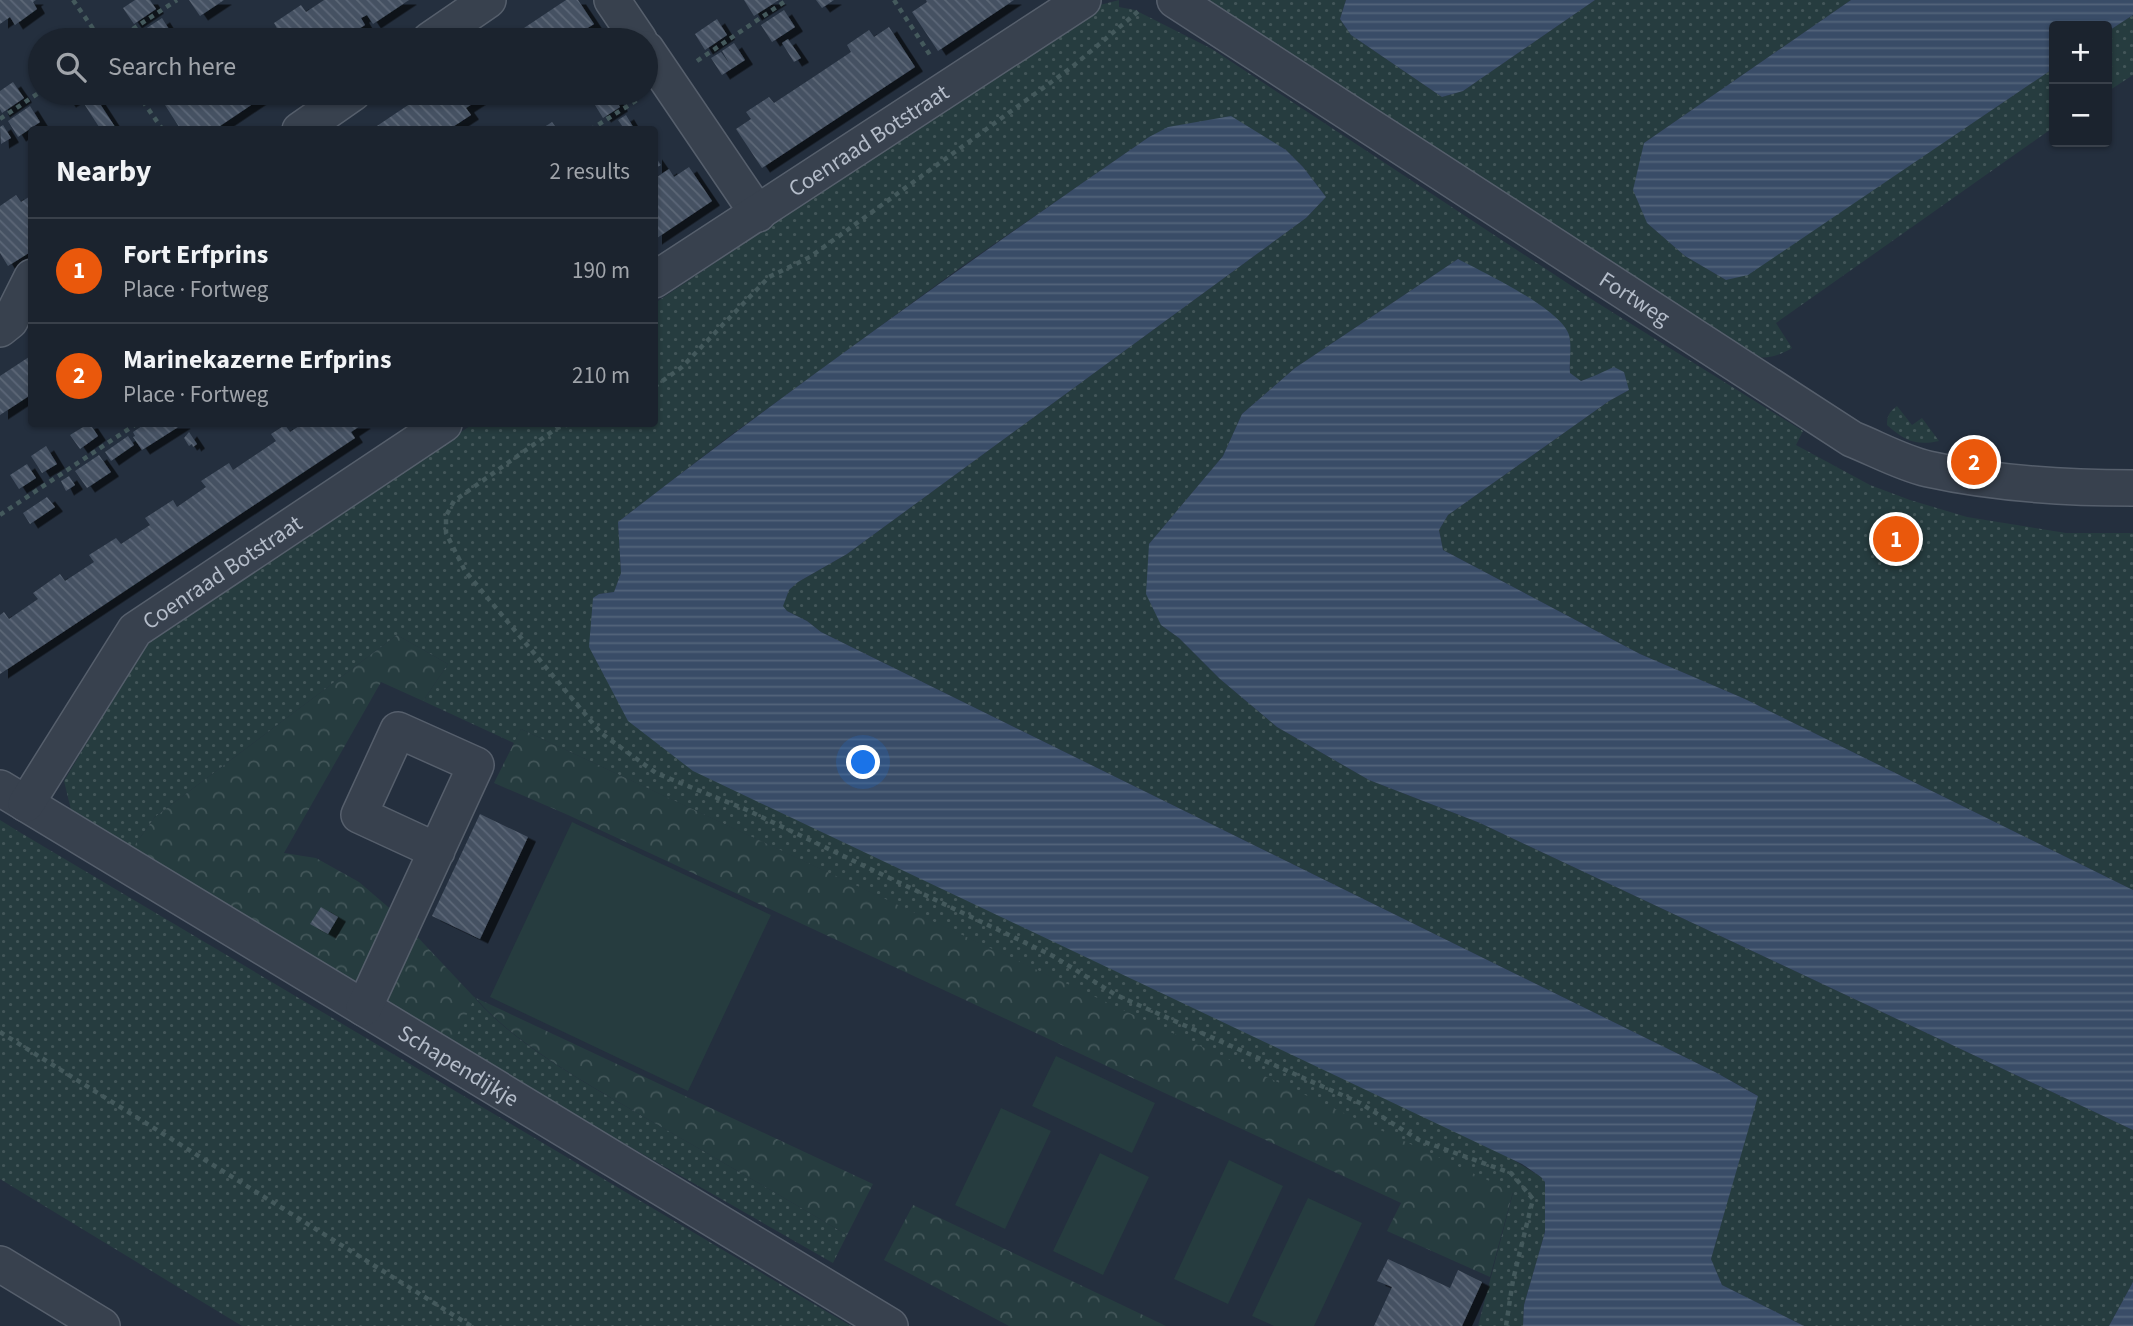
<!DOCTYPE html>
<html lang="en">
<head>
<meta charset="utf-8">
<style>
  :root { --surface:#1b232e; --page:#242b36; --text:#f1f3f6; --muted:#a0a4aa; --line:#39404a; --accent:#ea580c }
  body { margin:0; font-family:"Source Sans 3",sans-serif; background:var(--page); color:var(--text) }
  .controls { position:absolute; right:21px; top:21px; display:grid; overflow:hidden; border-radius:7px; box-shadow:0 2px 5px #0004 }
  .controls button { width:63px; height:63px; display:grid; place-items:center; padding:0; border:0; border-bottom:2px solid var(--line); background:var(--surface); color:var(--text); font:35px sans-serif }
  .you { position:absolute; left:864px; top:763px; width:24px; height:24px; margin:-18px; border:5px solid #fff; border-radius:50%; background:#1a73e8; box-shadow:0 0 0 10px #1a73e833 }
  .badge { display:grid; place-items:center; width:46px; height:46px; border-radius:50%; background:var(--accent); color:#fff; font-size:23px; font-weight:700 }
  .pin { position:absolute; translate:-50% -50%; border:4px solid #fff; box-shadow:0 2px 7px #0006 }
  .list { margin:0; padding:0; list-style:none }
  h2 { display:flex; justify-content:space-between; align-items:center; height:91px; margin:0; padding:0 28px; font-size:30px }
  h2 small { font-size:23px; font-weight:400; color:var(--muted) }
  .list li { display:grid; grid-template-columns:46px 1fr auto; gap:21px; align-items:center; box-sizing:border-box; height:105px; padding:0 28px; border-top:2px solid var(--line) }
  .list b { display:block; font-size:26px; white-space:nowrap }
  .list p { margin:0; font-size:23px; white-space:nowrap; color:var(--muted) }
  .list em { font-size:23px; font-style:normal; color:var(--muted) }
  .icon { flex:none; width:38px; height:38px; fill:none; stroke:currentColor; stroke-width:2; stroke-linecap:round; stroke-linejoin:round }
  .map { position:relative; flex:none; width:2133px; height:1326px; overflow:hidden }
  .search { position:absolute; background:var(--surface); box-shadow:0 2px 5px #0004; left:28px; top:28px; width:630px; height:77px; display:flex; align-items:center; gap:18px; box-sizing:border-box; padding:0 24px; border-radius:38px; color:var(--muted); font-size:26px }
  .panel { position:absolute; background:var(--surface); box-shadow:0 2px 5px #0004; left:28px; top:126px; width:630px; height:301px; border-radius:7px }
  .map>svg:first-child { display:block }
</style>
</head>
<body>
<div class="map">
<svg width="2133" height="1326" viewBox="0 0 2133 1326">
  <defs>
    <pattern id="grass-dots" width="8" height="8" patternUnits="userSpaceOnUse" patternTransform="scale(1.75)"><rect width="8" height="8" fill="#263c3f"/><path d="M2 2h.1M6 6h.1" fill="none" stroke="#435659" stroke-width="1.8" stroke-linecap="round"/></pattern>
    <pattern id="forest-crowns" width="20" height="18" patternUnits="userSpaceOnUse" patternTransform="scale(1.75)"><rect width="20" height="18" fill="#263c3f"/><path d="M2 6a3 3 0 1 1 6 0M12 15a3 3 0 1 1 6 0" fill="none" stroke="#435659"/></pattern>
    <pattern id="water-rules" width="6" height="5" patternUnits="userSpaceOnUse" patternTransform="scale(1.75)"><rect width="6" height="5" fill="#394c67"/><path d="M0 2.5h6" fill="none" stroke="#53647b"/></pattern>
    <pattern id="building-back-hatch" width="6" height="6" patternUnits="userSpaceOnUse" patternTransform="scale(1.75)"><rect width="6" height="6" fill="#455162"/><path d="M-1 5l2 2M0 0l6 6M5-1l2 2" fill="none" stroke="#5d6877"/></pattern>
    <filter id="shadow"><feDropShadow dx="8" dy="4.5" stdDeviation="0" flood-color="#0009"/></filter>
  </defs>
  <rect width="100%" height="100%" fill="#242f3e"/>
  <path fill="url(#grass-dots)" d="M1119 0V7L1135 10 1212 49 1596 302 1803 431 1796 445 1870 485 1910 500 1967 517 2066 533H2133V890L1745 699 1640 654 1443 550 1439 530 1448 515 1609 401 1629 390 1599 375 1580 381 1570 373 1569 335 1458 259 1295 368 1242 414 1223 456 1149 544 1161 625 1179 638 1220 679 1277 727 1369 780 1480 823 2133 1130V1282L2109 1326H1804L1722 1285 1711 1259 1757 1095 1715 1072 821 632 807 621 787 611 782 606 789 590 798 582 847 554 1306 218 1326 197 1303 167 1286 150 1231 117 1149 137 961 267 727 438 618 522 621 573 614 592 599 594 1541 1177 1545 1182V1232L1524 1305 1523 1326H1478L1513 1193 521 729 514 743 423 701 448 664 397 635 155 817 129 853 73 818 64 781 138 657 149 642 162 631 473 424H654L655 303 1100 5Z
    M1201 0H1346L1340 19 1351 35 1442 97 1463 91 1595 0H1851L1644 143 1647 223 1685 256 1726 280 1748 274 2054 68V127L1776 323 1792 348C1773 359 1765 359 1744 355Z
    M2133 15V75L2107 92V32Z
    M1897 406 1912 425 1922 418 1939 441C1916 446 1905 441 1887 425 1887 416 1889 412 1897 406Z
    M0 820 21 833 851 1326H242L0 1179Z
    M474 997C515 1045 589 1085 644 1117 712 1156 780 1195 847 1235L833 1263 452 1045Z"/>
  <path fill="url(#forest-crowns)" d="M397 635 448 664 423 701 381 682 284 853 316 858 359 882 394 912 474 997 873 1184 847 1235C780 1195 712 1156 644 1117 590 1085 515 1045 475 997L452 1045 129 853 155 817Z
    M521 729 1513 1192 1490 1277 1387 1231 1401 1203 568 815 494 783Z
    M913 1205 1166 1326H1009L884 1260Z"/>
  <path fill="#263c3f" d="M572 822 771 915 688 1091 490 997Z
    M1056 1056 1155 1103 1132 1153 1032 1106Z
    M1001 1108 1051 1131 1005 1229 955 1205Z
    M1100 1153 1149 1177 1103 1275 1053 1251Z
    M1229 1160 1283 1186 1228 1304 1174 1279Z
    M1308 1198 1362 1223 1314 1326H1274L1252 1316Z"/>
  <path fill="url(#water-rules)" d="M1346 0H1595L1463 91 1442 97 1351 35 1340 19Z
    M1851 0H2133V15L2107 32V26H2054V68L1748 275 1726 280 1685 256 1647 223 1633 190 1644 143Z
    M1231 116 1286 150 1303 167 1326 197 1306 218 847 554 798 582 789 590 783 606 787 611 807 621 821 632 1715 1072 1758 1096 1711 1259 1722 1285 1804 1326H1523L1524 1305 1545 1232V1182L1541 1177 1522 1164 693 771 628 721 589 647 593 598 599 594 614 592 621 573 618 522C791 388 969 261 1149 137L1168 127Z
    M1458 259C1483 272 1561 309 1569 335 1572 346 1569 362 1570 373L1581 381C1593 377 1602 372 1614 367L1624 372 1629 390 1609 401 1448 515 1439 530 1443 550 1640 654 1745 699 2133 890V1130L1480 823 1369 780 1277 727 1220 679 1179 638 1161 625 1146 594 1149 544 1223 456 1242 414 1295 368Z
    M2133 1282V1326H2109Z"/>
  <path fill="url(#building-back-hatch)" filter="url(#shadow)" d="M0 0H36L33 2 37 9 15 25 10 17 0 24Z
    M135 0H150L156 9 134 24 123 8Z
    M189 0H224L200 16Z
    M324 0H409L373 24 367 15 361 18 365 25 341 40H263L278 30 274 23 301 5 306 12Z
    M566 0H578L594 24 578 34 583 40H506Z
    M744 0H779L754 16Z
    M816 0H834L822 8Z
    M926 0H1014L938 51 912 12 927 2Z
    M784 10 795 27 772 42 761 25Z
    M162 18 172 34 163 40H145L139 33Z
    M717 19 727 35 705 50 695 34Z
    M889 27 915 67 762 168 736 129 751 119 746 112 769 97 774 103 812 78 851 52 847 45 869 30 874 37Z
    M788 39 801 58 794 62 782 43Z
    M734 43 745 60 722 75 711 58 721 52 729 63 722 51Z
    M13 82 24 98 2 113 0 109V91Z
    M61 93H93L117 130H101L79 96 68 103Z
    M176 93H269L214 130H181L165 105 178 96Z
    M426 93H489L466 108 471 115 448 130H441L439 126 434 130H371Z
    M597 93H611L620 107 603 118 590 97Z
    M30 106 40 122 18 137 8 121Z
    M626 115 635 130H625L618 120Z
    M552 122 558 130H540Z
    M3 125 11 138 1 144 0 127Z
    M654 155 661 165 654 169Z
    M689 167 712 201 654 240V179L669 169 674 177Z
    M16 195 21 202 32 195V251L8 266 0 253V206Z
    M32 355V394L0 415V376Z
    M88 424H90L98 436 80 449 70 435Z
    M145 424H183L142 450 133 437 135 436 133 432Z
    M302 424H363L351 432 355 438 0 674V615L4 612 9 619 38 599 33 593 60 574 65 581 94 562 89 555 116 538 121 544 150 525 145 518 173 500 177 507 206 487 201 481 229 463 233 470 276 441 271 434 285 425 290 432Z
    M189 432 197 444 193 447 192 444 189 446 184 438Z
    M128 436 134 445 111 461 105 452Z
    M46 446 57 464 42 473 31 456Z
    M99 455 111 472 87 488 75 471Z
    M27 464 36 478 19 489 10 475Z
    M69 476 75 485 66 491 61 481Z
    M47 497 55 507 30 524 23 513Z
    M480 814 528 837 480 939 432 916Z
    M321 907 338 917 328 934 310 924Z
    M1388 1259 1450 1288 1458 1270 1482 1282 1462 1326H1374L1392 1287 1377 1281Z"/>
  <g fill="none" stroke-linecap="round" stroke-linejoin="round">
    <g stroke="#565f6c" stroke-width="38">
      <g id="minor">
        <path d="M612 0 639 40"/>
        <path id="s1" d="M1175 0 1852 439C1877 449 1902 463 1928 469 1996 484 2064 488 2133 488"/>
        <path d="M430 40 488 0"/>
        <path d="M646 49 758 214"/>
        <path d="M300 130 353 93"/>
        <path id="s2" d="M654 280 1083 0"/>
        <path d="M0 329 10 321 32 277"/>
        <path id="s3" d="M0 788 890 1326"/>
        <path id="s4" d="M26 804 135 630 444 424"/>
        <path d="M364 1008 476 765 398 730 359 815 437 851"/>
        <path d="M0 1264 102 1326"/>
      </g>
    </g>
    <path stroke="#44595c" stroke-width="4.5" stroke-dasharray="5 5" stroke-linecap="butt" d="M73 0 101 40
      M894 0 932 58
      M116 40 177 0
      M697 61 787 0
      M137 93 163 130
      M0 119 40 92
      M590 130 637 100
      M654 387 682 367 769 277 810 257 1072 67 1141 9
      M570 424 557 428 454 501 446 516V533L465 571 601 733 656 773 747 810 1053 956 1116 995 1360 1103 1419 1140 1511 1173 1533 1199 1513 1280 1506 1326
      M0 515 136 424
      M0 1032 471 1326"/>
    <use href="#minor" stroke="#38414e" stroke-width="35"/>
  </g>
  <g text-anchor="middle" stroke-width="7" stroke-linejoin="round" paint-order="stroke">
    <g font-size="23" fill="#b4bcc9" stroke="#1d2633">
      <text dy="8" stroke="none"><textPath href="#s2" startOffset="256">Coenraad Botstraat</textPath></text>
      <text dy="8" stroke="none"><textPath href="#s1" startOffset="548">Fortweg</textPath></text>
      <text dy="8" stroke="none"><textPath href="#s4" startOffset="310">Coenraad Botstraat</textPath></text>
      <text dy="8" stroke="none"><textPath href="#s3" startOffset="536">Schapendijkje</textPath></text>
    </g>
  </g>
</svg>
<div class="controls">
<button>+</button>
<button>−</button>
</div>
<div class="you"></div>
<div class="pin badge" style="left:1896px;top:539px">1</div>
<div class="pin badge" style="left:1974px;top:462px">2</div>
<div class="search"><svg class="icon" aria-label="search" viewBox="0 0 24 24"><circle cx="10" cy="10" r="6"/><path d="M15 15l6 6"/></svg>Search here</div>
<section class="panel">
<h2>Nearby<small>2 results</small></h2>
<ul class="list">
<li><span class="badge">1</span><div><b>Fort Erfprins</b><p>Place · Fortweg</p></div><em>190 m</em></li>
<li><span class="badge">2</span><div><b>Marinekazerne Erfprins</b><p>Place · Fortweg</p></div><em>210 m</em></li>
</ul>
</section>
</div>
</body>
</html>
